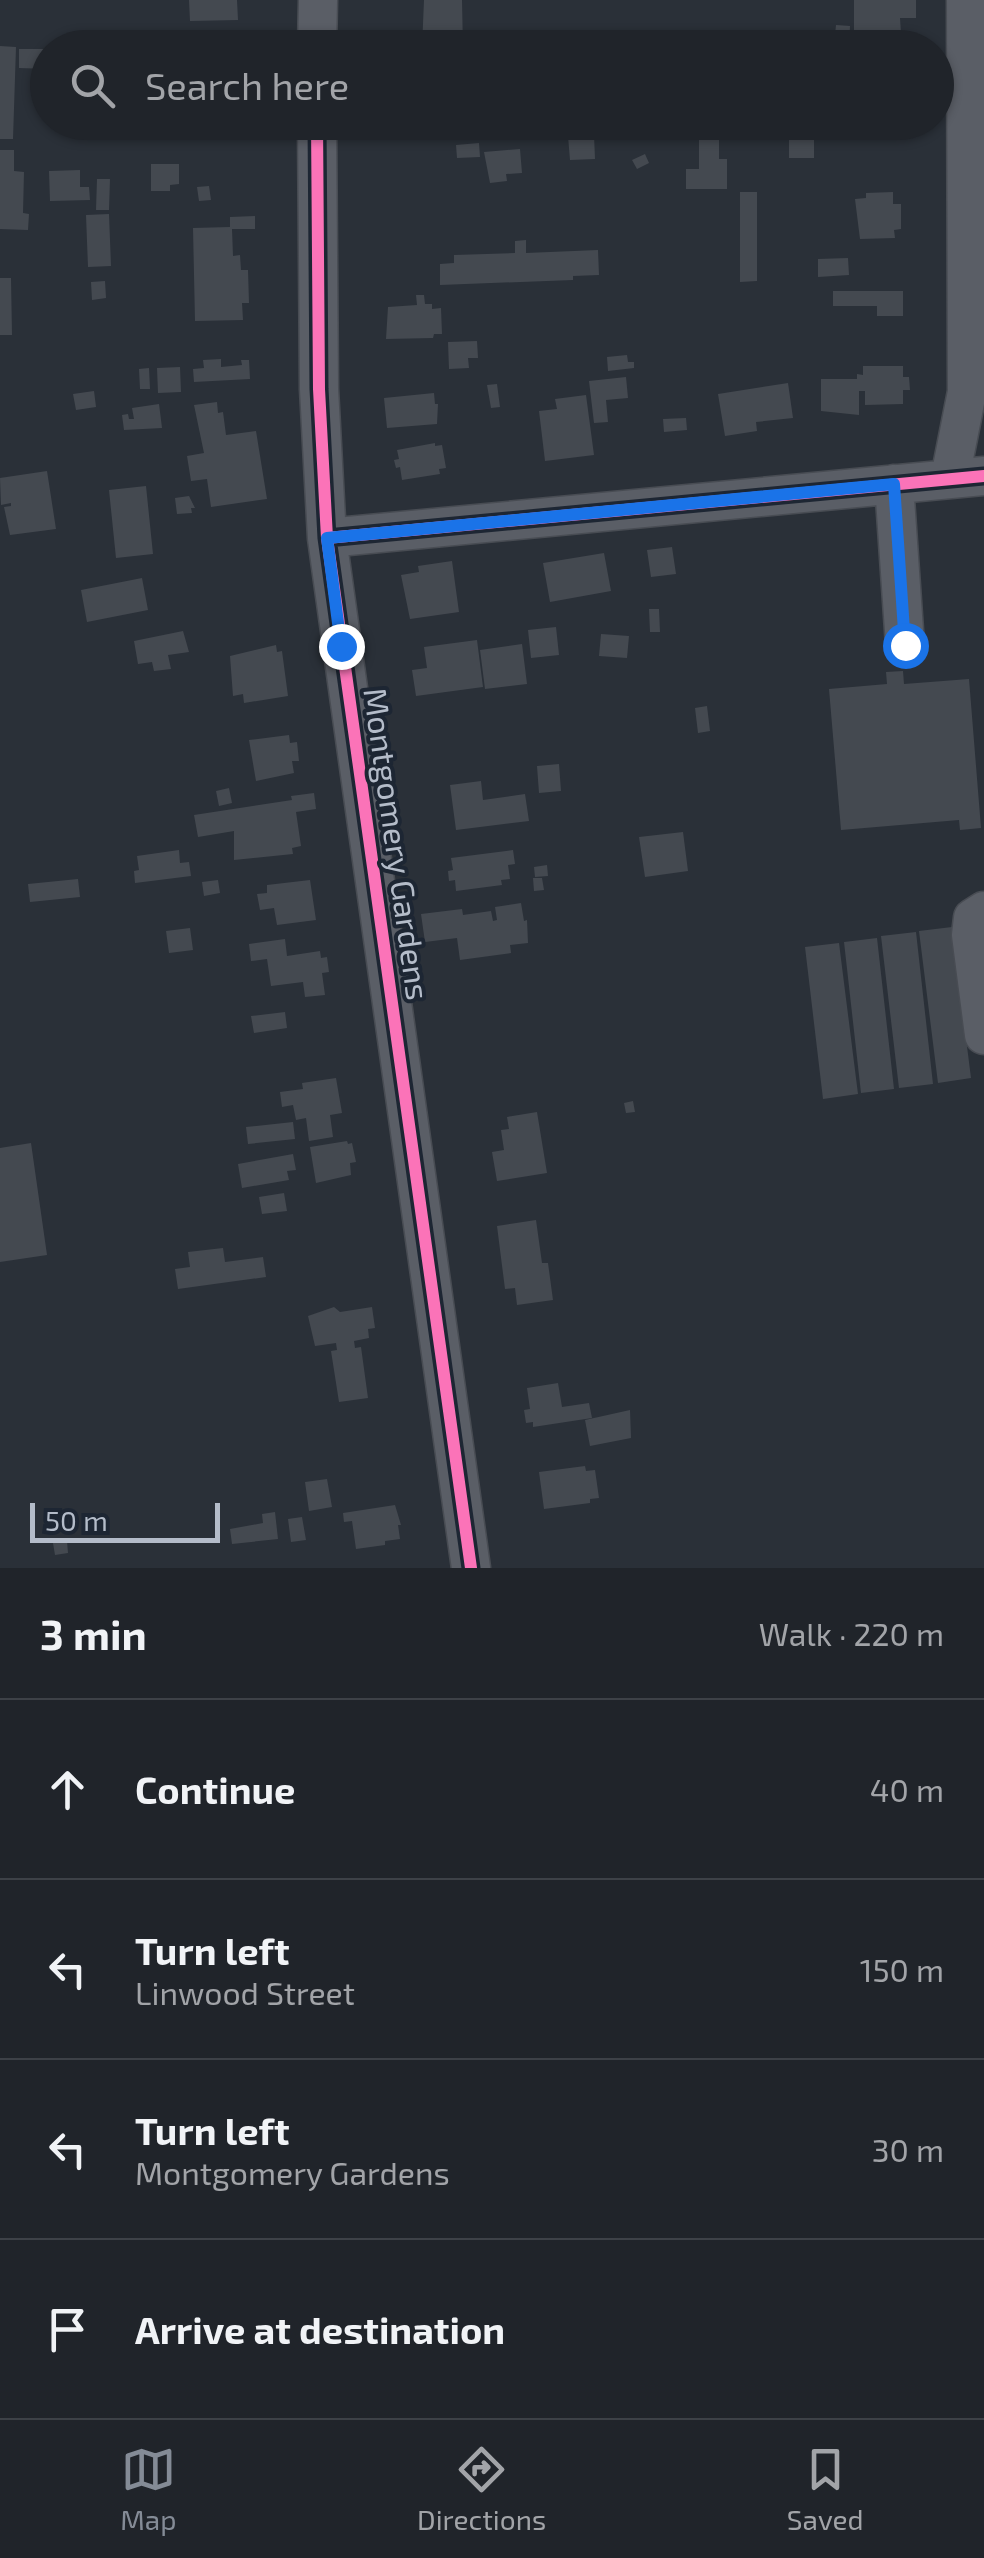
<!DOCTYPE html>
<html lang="en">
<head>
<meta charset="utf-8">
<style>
  :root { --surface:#20242a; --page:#2d3036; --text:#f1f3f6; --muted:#a2a4a8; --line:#3d4147; --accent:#848b96 }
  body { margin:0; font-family:"Exo 2",sans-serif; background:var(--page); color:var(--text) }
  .scale { position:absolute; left:30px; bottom:25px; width:190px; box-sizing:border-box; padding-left:10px; border:5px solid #b4bcc9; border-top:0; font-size:28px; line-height:35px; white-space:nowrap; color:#b4bcc9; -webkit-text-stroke:8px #1d2633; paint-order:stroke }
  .stop { position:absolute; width:30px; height:30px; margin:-22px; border:8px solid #1a73e8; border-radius:50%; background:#fff }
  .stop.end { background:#1a73e8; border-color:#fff; box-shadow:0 2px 10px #0008 }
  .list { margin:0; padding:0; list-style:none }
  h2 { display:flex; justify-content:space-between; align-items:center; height:130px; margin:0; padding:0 40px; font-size:42px }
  h2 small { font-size:32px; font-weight:400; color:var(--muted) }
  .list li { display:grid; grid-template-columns:65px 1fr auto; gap:30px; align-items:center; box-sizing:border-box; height:180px; padding:0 40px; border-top:2px solid var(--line) }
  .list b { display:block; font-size:38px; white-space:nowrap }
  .list p { margin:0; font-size:32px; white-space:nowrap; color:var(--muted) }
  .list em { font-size:32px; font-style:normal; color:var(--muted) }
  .icon { flex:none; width:55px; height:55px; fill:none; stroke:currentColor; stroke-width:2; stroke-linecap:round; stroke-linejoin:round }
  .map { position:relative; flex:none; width:984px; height:1568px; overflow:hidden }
  .search { position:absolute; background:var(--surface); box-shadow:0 2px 8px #0004; left:30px; right:30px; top:30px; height:110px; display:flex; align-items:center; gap:25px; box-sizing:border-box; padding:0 35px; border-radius:55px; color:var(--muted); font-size:38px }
  .sheet { height:850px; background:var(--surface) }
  nav { display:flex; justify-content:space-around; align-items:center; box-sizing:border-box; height:140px; border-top:2px solid var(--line); background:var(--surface); font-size:28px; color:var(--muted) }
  nav a { display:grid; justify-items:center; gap:5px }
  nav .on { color:var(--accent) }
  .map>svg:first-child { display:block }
</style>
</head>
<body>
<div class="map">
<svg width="984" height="1568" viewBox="0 0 984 1568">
  <rect width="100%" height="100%" fill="#2a3038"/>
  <path fill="#444950" d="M189 0H237L238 20 190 21Z
    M424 0H462L463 48H422Z
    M854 0H916V18H900L901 33 854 34Z
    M836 25 850 26 849 46 834 45Z
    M0 46 16 47 13 139H0Z
    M19 49H48V69L19 68Z
    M865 122H901L902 128 865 129Z
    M594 135 595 159 570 160 568 136Z
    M699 137H719V159H727V189H686V169H699Z
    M789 137H814V158H789Z
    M479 143 480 157 457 158 456 145Z
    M520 149 522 173 506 174 507 181 490 183 484 152Z
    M0 150H14V171L24 172 23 213 29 214 28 230 0 229Z
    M645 154 649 163 637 169 632 160Z
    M151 164H179V184L170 185V191H151Z
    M80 170V187H89L90 200 50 201 49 171Z
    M97 179H110L109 210H96Z
    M209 186 211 200 199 201 197 187Z
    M740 192H757V281L740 282Z
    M893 192V204H901V229L894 230 895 238 860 239 855 199 866 198V193Z
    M109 214 111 266 88 267 86 215Z
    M255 216V229H232L233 256 240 255 241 270H248L249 303H242L243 320 195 321 193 228 230 227V217Z
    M526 240V253L598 250 599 275 573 276V280L440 285V264L454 263V255L515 253V241Z
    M848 258 849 275 818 277V259Z
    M0 278H11L12 335H0Z
    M105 281 106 298 92 300 91 282Z
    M833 291H903V316H877V306H833Z
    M416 295H424L425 304H432V309L441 308 442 334H434L433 338 386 339 388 307 417 305Z
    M477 341 478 358H468L469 368 449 369 448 342Z
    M627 355 628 362H634V368L608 371 607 357Z
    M221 359V367L242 365 241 360H249L250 379 194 382 193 369 204 368 203 360Z
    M863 366H903V377H909L910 390H903V404L865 405V391H859V415L821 411V379H857V374L863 375Z
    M180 367 181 392 158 393 157 368Z
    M149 368 150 389H140L139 369Z
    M626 377 628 398 606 400 608 422 594 423 589 381Z
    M788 383 793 418 756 422 757 431 725 436 718 394Z
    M497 384 500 407 491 408 487 385Z
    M94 391 96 407 76 410 73 394Z
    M434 393 435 404H438L437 424 387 428 384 398Z
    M586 395 594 455 545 461 539 411 557 409 555 399Z
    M217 402 218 413 223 412 226 435 256 431 267 499 211 507 207 479 191 481 187 456 204 453 194 405Z
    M159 404 162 428 124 430 122 415 128 414 129 419H134L132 408Z
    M686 418 687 430 664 432 663 419Z
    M435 443V446L442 445 446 468 439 469 440 474 402 480 400 467 396 468 394 460 399 459 397 450Z
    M47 471 56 529 10 535 4 507 11 506V503L1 505 0 478Z
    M146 486 153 554 116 558 109 490Z
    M189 496 195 508H191L192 513 177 514 175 498Z
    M672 547 676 574 651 577 647 550Z
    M604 553 611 591 550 602 543 563Z
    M452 561 459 612 410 619 401 575 419 572 418 566Z
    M142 578 148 610 87 622 81 590Z
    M649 609H659L660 632H650Z
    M556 627 559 655 531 658 528 630Z
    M183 631 189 652 168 655 171 669 154 671 152 662 138 664 134 641Z
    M601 634 629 636 627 658 599 656Z
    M477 640 483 687 416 696 412 670 427 668 424 647Z
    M522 644 527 684 485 689 480 650Z
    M276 645 277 652 282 651 288 696 244 703 243 694 233 696 230 656Z
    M903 671 904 684 969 679 981 828 960 830 959 820 841 830 829 689 887 684 886 672Z
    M707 706 710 731 698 733 695 708Z
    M289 735 290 743 297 742 299 761H292L294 773 256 781 249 740Z
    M559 764 561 791 539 793 537 766Z
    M481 781 483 800 525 794 529 821 456 830 450 785Z
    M229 788 232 803 219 806 216 791Z
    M314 793 316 809 296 812 301 846 292 848 293 854 234 860V831L198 837 194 815 292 800 291 796Z
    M683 832 688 871 645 877 639 837Z
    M179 850 180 863 189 862 191 876 135 883 134 871 139 870 137 856Z
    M513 850 515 864 508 865 510 879 501 880 502 885 456 891 455 880 449 881 448 871 453 870 451 858Z
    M547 865 548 876 535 877 534 867Z
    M533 878H542L544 890 534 891Z
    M78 879 80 897 30 902 28 884Z
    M218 880 220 893 204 896 202 882Z
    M310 880 316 920 277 925 274 908 260 910 257 894 267 893V885Z
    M521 903 524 921 527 920 528 943 510 945 511 953 460 960 457 938 425 942 421 914 462 909 463 915 491 911 493 921 497 920 495 907Z
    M952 927 971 1078 938 1083 919 931Z
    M190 928 193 950 169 953 166 931Z
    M916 932 933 1084 899 1088 881 936Z
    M877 938 894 1089 861 1093 844 942Z
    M285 939 287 956 320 951 321 958 327 957 329 972 322 973 325 995 305 997 303 982 271 986 267 959 251 961 249 944Z
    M839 943 858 1094 823 1099 805 947Z
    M285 1012 287 1028 254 1033 251 1016Z
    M336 1078 342 1113 330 1115 333 1137 309 1141 306 1118 296 1120 293 1105 282 1107 280 1092 303 1089 302 1083Z
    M633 1101 635 1112 626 1113 624 1103Z
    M537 1112 547 1173 497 1181 492 1152 504 1150 501 1130 509 1129 507 1117Z
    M293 1122 295 1139 248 1144 246 1127Z
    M347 1141 348 1144 352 1143 356 1162 350 1163 351 1175 316 1183 310 1147Z
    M31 1143 47 1255 0 1262V1148Z
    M293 1154 296 1170 287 1171 289 1180 242 1188 238 1164Z
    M284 1193 287 1211 262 1214 259 1197Z
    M536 1220 542 1263H548L553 1300 517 1305 515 1288 505 1289 497 1226Z
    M223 1248 225 1262 263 1257 266 1277 178 1289 175 1269 190 1267 188 1252Z
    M334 1307 340 1312 372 1307 375 1328 368 1329 369 1338 354 1341 355 1348 361 1347 368 1398 339 1402 331 1351 337 1350 336 1343 315 1346 308 1316Z
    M558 1383 562 1407 589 1403 592 1418 533 1427V1422L526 1423 524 1410 530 1409 527 1388Z
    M630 1410 631 1438 590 1446 585 1420Z
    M585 1466 586 1471 595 1470 599 1498 590 1499V1503L544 1509 539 1472Z
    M327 1479 332 1507 309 1511 305 1482Z
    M395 1505 401 1525H398L400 1539 385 1541V1545L356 1549 352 1521 344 1522 343 1513Z
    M275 1512 278 1539 232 1544 230 1529 263 1523 262 1514Z
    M302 1517 306 1540 291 1542 288 1519Z
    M67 1541 68 1553 55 1555 53 1543Z"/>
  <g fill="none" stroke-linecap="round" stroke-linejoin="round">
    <g stroke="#484c53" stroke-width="41">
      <path id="minor" d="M317 48 318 0
        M317 122 319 389 327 538 471 1568
        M950 478 967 392 966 0
        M894 484 905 645
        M327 538 984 476
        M984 911 973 918 971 935 984 1035"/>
    </g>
    <use href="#minor" stroke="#5a5e66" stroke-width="38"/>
    <g stroke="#1d2633" stroke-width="19">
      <path id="cycleway" d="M317 122 319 389 327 538 471 1568
        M327 538 984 476"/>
    </g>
    <use href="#cycleway" stroke="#fb73b8" stroke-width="12"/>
  </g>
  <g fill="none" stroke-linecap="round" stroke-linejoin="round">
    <path stroke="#1a73e8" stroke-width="12" d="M341 646 327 538 894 484 905 645"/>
  </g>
  <g text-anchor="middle" stroke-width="8" stroke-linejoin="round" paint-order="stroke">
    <g font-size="32" fill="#b4bcc9" stroke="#1d2633">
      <text transform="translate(396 844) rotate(82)" y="11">Montgomery Gardens</text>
    </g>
  </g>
</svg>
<div class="scale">50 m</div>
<div class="stop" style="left:905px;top:645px"></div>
<div class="stop end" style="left:341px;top:646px"></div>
<div class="search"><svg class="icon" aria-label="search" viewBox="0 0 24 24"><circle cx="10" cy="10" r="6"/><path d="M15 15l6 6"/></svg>Search here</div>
</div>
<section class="sheet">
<h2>3 min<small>Walk · 220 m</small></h2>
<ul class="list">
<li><svg class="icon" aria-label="ahead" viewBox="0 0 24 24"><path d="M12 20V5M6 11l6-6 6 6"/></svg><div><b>Continue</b></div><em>40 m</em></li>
<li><svg class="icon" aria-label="left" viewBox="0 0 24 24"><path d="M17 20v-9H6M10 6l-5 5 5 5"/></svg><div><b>Turn left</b><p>Linwood Street</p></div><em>150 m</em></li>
<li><svg class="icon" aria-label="left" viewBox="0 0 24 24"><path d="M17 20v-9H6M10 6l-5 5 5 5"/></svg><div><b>Turn left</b><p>Montgomery Gardens</p></div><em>30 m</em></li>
<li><svg class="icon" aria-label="arrive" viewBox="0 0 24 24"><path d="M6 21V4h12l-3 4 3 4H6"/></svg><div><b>Arrive at destination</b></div></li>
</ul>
</section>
<nav>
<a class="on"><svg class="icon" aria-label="map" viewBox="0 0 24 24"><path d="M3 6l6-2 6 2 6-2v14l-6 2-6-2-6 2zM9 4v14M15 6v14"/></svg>Map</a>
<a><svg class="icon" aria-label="directions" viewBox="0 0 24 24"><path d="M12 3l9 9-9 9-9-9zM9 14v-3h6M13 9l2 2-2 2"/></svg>Directions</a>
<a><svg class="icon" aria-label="saved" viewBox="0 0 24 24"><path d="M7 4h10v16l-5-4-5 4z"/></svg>Saved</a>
</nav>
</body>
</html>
